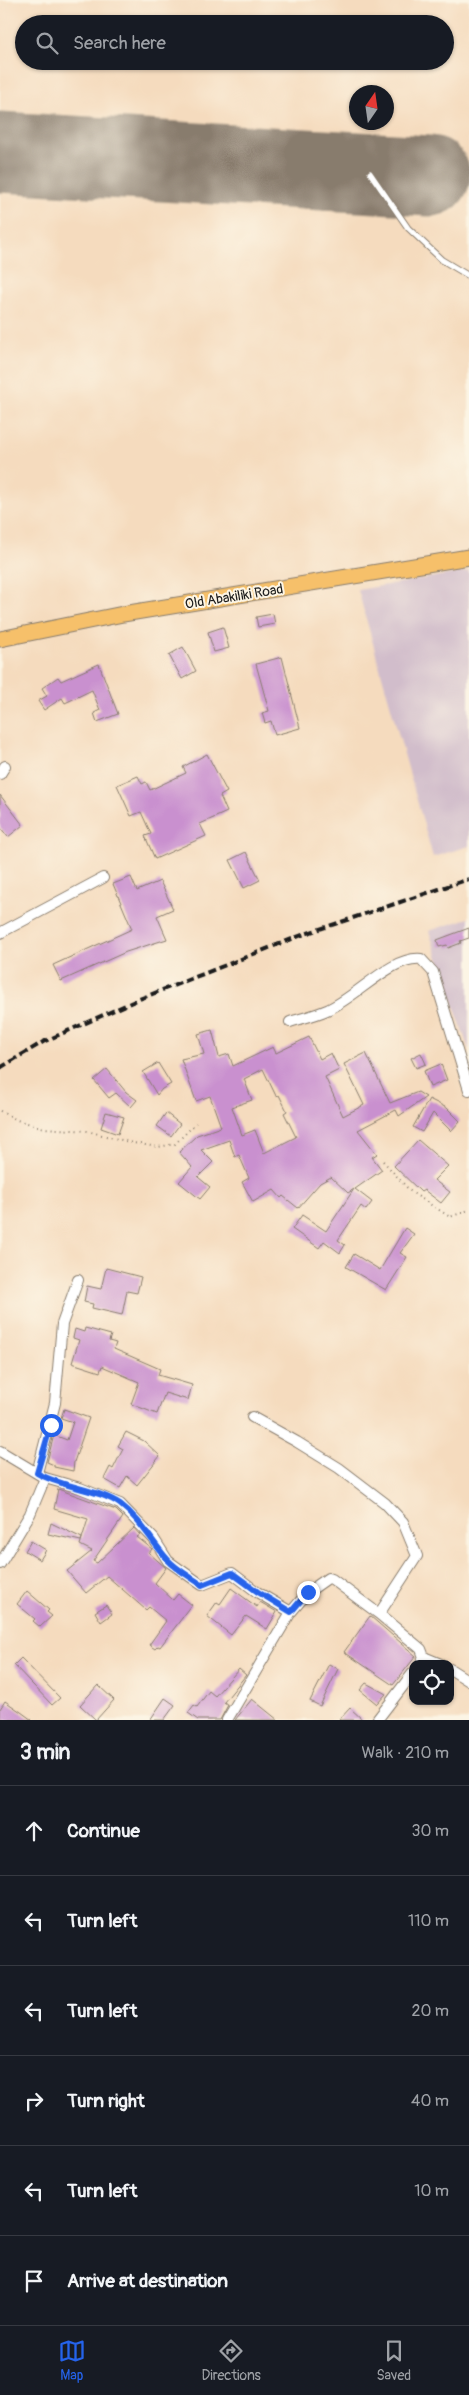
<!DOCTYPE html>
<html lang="en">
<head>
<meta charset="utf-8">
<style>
  :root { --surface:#171b24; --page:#20242c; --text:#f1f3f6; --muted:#9ea1a6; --line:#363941; --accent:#2563eb }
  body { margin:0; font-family:Pangolin,sans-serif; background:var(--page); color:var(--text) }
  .controls { position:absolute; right:15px; bottom:15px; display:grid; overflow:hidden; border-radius:10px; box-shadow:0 1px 4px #0004 }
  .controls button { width:45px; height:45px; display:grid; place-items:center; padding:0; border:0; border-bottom:1px solid var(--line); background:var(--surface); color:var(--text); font:25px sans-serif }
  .compass { position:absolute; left:349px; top:85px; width:45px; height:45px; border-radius:50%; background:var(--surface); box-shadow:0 1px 4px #0004; rotate:13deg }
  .stop { position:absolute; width:15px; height:15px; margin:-11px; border:4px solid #2563eb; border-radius:50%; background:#fff }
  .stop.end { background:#2563eb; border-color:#fff; box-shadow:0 1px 5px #0008 }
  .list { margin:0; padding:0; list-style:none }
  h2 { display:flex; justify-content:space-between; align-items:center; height:65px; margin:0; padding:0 20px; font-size:21px }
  h2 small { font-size:16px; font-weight:400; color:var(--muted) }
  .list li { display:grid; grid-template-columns:32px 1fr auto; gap:15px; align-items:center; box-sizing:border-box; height:90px; padding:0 20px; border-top:1px solid var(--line) }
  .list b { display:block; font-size:19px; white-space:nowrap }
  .list em { font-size:16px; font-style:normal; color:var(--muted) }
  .icon { flex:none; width:28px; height:28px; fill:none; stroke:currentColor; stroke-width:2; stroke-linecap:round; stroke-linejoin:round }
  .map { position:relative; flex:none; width:469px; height:1720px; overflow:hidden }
  .search { position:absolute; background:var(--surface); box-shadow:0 1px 4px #0004; left:15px; right:15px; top:15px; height:55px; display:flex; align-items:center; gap:12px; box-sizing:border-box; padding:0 18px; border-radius:28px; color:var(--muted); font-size:19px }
  .sheet { height:605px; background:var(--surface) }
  nav { display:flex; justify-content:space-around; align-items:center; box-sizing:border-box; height:70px; border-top:1px solid var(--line); background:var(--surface); font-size:14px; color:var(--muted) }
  nav a { display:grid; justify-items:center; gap:2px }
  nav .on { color:var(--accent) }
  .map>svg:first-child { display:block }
</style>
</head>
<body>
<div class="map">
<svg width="469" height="1720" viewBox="0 0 469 1720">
  <rect width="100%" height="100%" fill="#fcf5e5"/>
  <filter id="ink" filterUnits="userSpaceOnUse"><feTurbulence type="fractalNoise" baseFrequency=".02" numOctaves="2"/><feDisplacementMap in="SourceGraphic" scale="10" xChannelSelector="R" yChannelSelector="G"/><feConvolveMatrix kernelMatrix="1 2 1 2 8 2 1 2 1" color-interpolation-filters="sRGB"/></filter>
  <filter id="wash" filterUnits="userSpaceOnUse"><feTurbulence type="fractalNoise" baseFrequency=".0096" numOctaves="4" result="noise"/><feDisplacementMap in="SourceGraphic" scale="20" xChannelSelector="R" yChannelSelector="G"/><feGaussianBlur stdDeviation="1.12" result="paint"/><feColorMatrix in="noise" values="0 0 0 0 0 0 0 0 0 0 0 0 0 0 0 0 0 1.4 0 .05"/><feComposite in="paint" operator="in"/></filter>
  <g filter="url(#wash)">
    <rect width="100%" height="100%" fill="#f5dbbe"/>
    <path fill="#d1bdcb" d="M469 571V846L433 857 358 590Z
      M469 918V1050L429 931Z"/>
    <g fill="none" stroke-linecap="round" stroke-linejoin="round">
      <path stroke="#887c6d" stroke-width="81" d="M0 152 430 176"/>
    </g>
    <g id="blocks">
      <path fill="#c990cf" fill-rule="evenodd" d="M273 614 275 624 258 627 256 617Z
        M223 627 229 648 214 652 208 632Z
        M183 647 196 671 182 679 169 655Z
        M282 657 300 728 275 735 271 721 265 723 262 713 269 711 256 664Z
        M99 664 118 714 97 722 94 713 100 710 92 690 65 703 62 698 44 710 38 701 47 696 42 688 58 677 61 681Z
        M207 754 227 792 220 796 227 812 200 824 206 836 155 859 145 836 151 834 141 812 131 816 117 785 138 776 142 784 146 782 150 790 186 773 183 767Z
        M0 795 23 825 8 837 0 827Z
        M246 852 260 880 244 888 230 860Z
        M131 877 137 891 160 881 173 909 157 916 167 939 126 952 61 981 53 965 132 929 113 884Z
        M469 928V938L460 941 461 943 448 948 447 945 439 947 437 940Z
        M212 1030 219 1057 229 1054 233 1066 273 1047 276 1053 309 1037 320 1059 331 1053 339 1070 325 1077 343 1116 364 1105 344 1064 366 1053 390 1103 418 1092 426 1097 399 1116 396 1110 358 1130 377 1154 372 1157 382 1170 355 1189 372 1202 366 1210 361 1206 338 1240 345 1245 340 1253 324 1241 319 1248 292 1229 302 1215 326 1231 354 1189 348 1193 331 1177 320 1183 298 1208 283 1196 281 1198 274 1190 253 1202 242 1182 249 1178 239 1155 235 1157 229 1140 201 1150 213 1162 198 1177 210 1187 200 1199 179 1182 192 1167 179 1152 197 1135 221 1127 210 1096 196 1101 181 1059 204 1054 198 1034ZM263 1069 276 1096 279 1095 287 1111 284 1113 296 1137 264 1153 255 1130 242 1135 232 1107 252 1100 244 1079Z
        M421 1053 426 1064 416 1068 411 1058Z
        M158 1063 171 1084 162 1089 157 1095 143 1072Z
        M441 1064 447 1080 430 1087 424 1071Z
        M107 1069 126 1092 137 1100 131 1107 116 1093 109 1098 94 1080Z
        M429 1099 447 1108 460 1121 451 1131 433 1113 422 1132 413 1127Z
        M106 1112 124 1117 118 1134 101 1128Z
        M166 1113 180 1124 171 1136 157 1126Z
        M418 1140 448 1166 434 1180 450 1192 441 1203 424 1190 421 1192 394 1166Z
        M405 1228 414 1234 400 1253 407 1257 386 1290 346 1267 354 1254 380 1270Z
        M106 1268 141 1277 137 1293 127 1291 122 1315 92 1308 93 1304 84 1302 87 1286 101 1289Z
        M85 1328 111 1335 109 1341 116 1343 114 1349 160 1369 158 1375 192 1385 188 1400 165 1393 157 1414 131 1404 139 1382 102 1366 100 1372 72 1363 79 1340 73 1338 75 1329 84 1332Z
        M64 1409 89 1418 74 1462 73 1471 54 1467V1465L47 1462 54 1435 67 1440 73 1422 61 1418Z
        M126 1432 144 1441 160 1456 137 1485 127 1476 120 1488 104 1479 110 1467 113 1469 123 1449 118 1446Z
        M58 1489 116 1510 123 1517 93 1561 97 1563 134 1528 140 1535 137 1537 152 1549 149 1553 166 1568 155 1583 173 1600 178 1594 192 1605 160 1647 158 1646 155 1649 149 1645 166 1621 149 1607 146 1610 107 1576 86 1593 67 1571 92 1551 80 1545 88 1519 54 1509Z
        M51 1523 82 1538 81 1541 48 1534Z
        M31 1541 46 1550 40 1560 25 1551Z
        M231 1588 257 1607 260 1602 277 1612 267 1629 246 1616 231 1635 207 1616 217 1602 220 1604Z
        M27 1591 49 1610 47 1612 52 1616 40 1627 33 1621 35 1619 17 1604Z
        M106 1605 112 1614 101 1622 95 1612Z
        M370 1616 416 1656 393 1685 344 1652Z
        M21 1658 60 1698 52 1705 14 1665Z
        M329 1664 338 1669 320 1706 310 1701Z
        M239 1669 246 1675 224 1702 228 1705 220 1720H198L188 1713 194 1705 197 1707 209 1691 215 1696Z
        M366 1683 386 1694 377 1704 360 1690Z
        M98 1685 114 1700 96 1720 80 1705Z
        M165 1698 175 1705 164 1720H150Z
        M252 1699 278 1720H235Z
        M5 1701 21 1712 32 1720H4L0 1717V1709Z
        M350 1708 363 1720H339Z"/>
    </g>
  </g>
  <g filter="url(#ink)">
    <use href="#blocks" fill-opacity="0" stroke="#887c6d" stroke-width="1"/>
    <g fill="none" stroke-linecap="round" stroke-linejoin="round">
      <g stroke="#887c6d" stroke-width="7">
        <path id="lane" d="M370 173 408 228 442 260 469 276"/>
      </g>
      <g stroke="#887c6d" stroke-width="12">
        <path id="street" d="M0 774 5 766
          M0 933 103 878
          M290 1022C303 1018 316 1015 327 1010 356 998 391 956 421 959L433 972 469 1090
          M252 1417 297 1442 339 1468 385 1503 403 1522 417 1556 379 1614
          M0 1451 45 1478 80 1488 120 1504 154 1539 168 1561 202 1585 232 1573 257 1592 291 1612 308 1592 328 1578 332 1579 379 1614 421 1649 424 1657 420 1664
          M37 1473 55 1403 62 1324 78 1280
          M0 1564 30 1514 45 1478
          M424 1657 441 1664
          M450 1669 469 1681
          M227 1720 291 1612
          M377 1720 413 1673"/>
      </g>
      <g stroke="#887c6d" stroke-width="17">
        <path id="primary" d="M0 639 123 614 469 557"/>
      </g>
      <path stroke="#887c6d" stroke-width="2" stroke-dasharray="1 4" stroke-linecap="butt" d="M0 1111 17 1120 44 1128 87 1131 133 1143 158 1147 175 1144 196 1123
        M383 1161 411 1192 450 1217 469 1210"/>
      <use href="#lane" stroke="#fff" stroke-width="5"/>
      <use href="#street" stroke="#fff" stroke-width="10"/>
      <use href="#primary" stroke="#f6c06b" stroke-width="15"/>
      <path stroke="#1c1c1c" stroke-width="4" stroke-dasharray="8 4" stroke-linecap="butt" d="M0 1068 43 1042 137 1000 302 935 469 879"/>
    </g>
  </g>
  <g fill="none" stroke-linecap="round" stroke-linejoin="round" filter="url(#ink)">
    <path stroke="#2563eb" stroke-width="6" d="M51 1425 37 1473C60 1487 99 1489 120 1504 140 1519 152 1542 168 1560 177 1570 191 1577 202 1585L232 1573 258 1592 291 1612 308 1592"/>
  </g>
  <g text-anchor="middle" stroke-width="4" stroke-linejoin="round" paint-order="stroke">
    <g font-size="14" fill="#1c1c1c" stroke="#fcf5e5">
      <text transform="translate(234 596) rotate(-9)" y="5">Old Abakiliki Road</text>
    </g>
  </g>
</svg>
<div class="controls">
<button><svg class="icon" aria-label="locate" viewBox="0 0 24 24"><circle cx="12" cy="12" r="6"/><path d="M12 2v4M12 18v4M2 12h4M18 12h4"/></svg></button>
</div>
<svg class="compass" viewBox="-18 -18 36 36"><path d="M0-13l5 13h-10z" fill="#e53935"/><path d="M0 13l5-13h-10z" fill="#9ea1a6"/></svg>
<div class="stop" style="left:51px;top:1425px"></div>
<div class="stop end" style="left:308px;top:1592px"></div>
<div class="search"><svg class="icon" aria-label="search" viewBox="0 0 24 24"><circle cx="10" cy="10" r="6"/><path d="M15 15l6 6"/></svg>Search here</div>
</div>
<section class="sheet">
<h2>3 min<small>Walk · 210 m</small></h2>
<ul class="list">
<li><svg class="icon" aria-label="ahead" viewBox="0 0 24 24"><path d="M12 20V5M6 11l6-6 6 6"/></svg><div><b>Continue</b></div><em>30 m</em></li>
<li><svg class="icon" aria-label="left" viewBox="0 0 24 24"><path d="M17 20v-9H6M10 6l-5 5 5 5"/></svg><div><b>Turn left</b></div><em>110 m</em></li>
<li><svg class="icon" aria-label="left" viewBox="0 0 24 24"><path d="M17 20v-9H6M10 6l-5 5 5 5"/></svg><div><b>Turn left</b></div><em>20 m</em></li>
<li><svg class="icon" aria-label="right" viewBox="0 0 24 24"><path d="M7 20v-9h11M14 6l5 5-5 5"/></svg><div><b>Turn right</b></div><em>40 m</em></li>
<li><svg class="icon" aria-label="left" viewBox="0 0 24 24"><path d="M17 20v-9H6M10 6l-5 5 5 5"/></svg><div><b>Turn left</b></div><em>10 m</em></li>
<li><svg class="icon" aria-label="arrive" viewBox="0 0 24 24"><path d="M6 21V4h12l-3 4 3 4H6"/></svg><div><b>Arrive at destination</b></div></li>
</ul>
</section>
<nav>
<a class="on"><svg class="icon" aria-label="map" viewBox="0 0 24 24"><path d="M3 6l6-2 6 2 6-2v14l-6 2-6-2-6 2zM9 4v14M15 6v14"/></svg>Map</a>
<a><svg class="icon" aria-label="directions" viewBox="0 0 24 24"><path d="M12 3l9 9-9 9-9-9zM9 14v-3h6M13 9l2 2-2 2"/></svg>Directions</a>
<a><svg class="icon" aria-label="saved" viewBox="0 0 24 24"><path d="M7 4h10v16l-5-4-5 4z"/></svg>Saved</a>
</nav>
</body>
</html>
